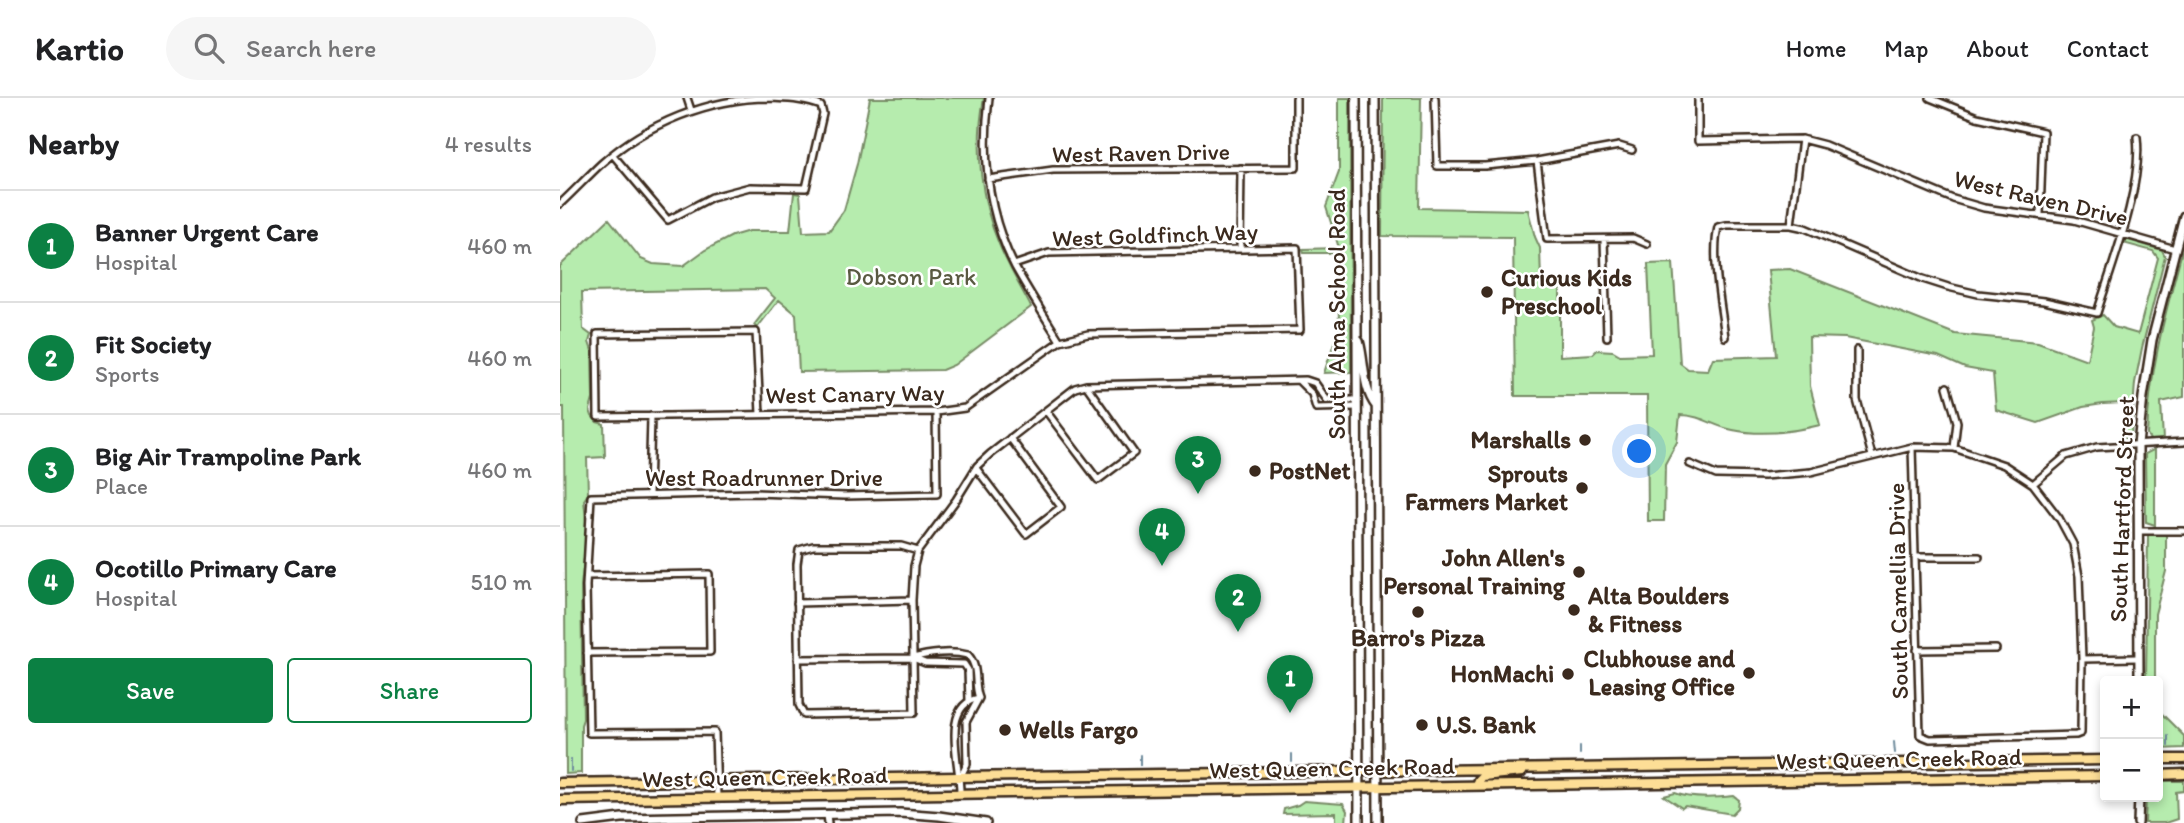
<!DOCTYPE html>
<html lang="en">
<head>
<meta charset="utf-8">
<style>
  :root { --surface:#fff; --page:#f6f6f6; --text:#202124; --muted:#757577; --line:#e0e0e0; --accent:#0b8043 }
  body { margin:0; font-family:Itim,sans-serif; background:var(--page); color:var(--text) }
  .controls { position:absolute; right:21px; bottom:21px; display:grid; overflow:hidden; border-radius:7px; box-shadow:0 4px 10px #0003 }
  .controls button { width:63px; height:63px; display:grid; place-items:center; padding:0; border:0; border-bottom:2px solid var(--line); background:var(--surface); color:var(--text); font:35px sans-serif }
  .you { position:absolute; left:1080px; top:354px; width:24px; height:24px; margin:-18px; border:5px solid #fff; border-radius:50%; background:#1a73e8; box-shadow:0 0 0 10px #1a73e833 }
  .badge { display:grid; place-items:center; width:46px; height:46px; border-radius:50%; background:var(--accent); color:#fff; font-size:23px; font-weight:700 }
  .pin { position:absolute; translate:-50% -58px; filter:drop-shadow(0 2px 4px #0008) }
  .pin::after { content:''; position:absolute; top:37px; width:24px; height:21px; background:inherit; clip-path:polygon(0 0,100% 0,50% 100%) }
  .list { margin:0; padding:0; list-style:none }
  h2 { display:flex; justify-content:space-between; align-items:center; height:91px; margin:0; padding:0 28px; font-size:30px }
  h2 small { font-size:23px; font-weight:400; color:var(--muted) }
  .list li { display:grid; grid-template-columns:46px 1fr auto; gap:21px; align-items:center; box-sizing:border-box; height:112px; padding:0 28px; border-top:2px solid var(--line) }
  .list b { display:block; font-size:26px; white-space:nowrap }
  .list p { margin:0; font-size:23px; white-space:nowrap; color:var(--muted) }
  .list em { font-size:23px; font-style:normal; color:var(--muted) }
  .actions { display:flex; gap:14px; padding:21px 28px }
  .actions a { flex:1; padding:16px 0; border:2px solid var(--accent); border-radius:7px; text-align:center; font-size:24px; color:var(--accent) }
  .actions .main { background:var(--accent); color:#fff }
  .icon { flex:none; width:38px; height:38px; fill:none; stroke:currentColor; stroke-width:2; stroke-linecap:round; stroke-linejoin:round }
  .map { position:relative; flex:none; width:1624px; height:725px; overflow:hidden }
  header { display:flex; align-items:center; gap:42px; box-sizing:border-box; height:98px; padding:0 35px; background:var(--surface); border-bottom:2px solid var(--line) }
  header strong { font-size:33px }
  nav { display:flex; gap:38px; margin-inline-start:auto; font-size:24px }
  .search { width:490px; height:63px; background:var(--page); display:flex; align-items:center; gap:18px; box-sizing:border-box; padding:0 24px; border-radius:38px; color:var(--muted); font-size:26px }
  main { display:flex }
  aside { flex:1; background:var(--surface) }
  .map>svg:first-child { display:block }
</style>
</head>
<body>
<header>
<strong>Kartio</strong>
<div class="search"><svg class="icon" aria-label="search" viewBox="0 0 24 24"><circle cx="10" cy="10" r="6"/><path d="M15 15l6 6"/></svg>Search here</div>
<nav><a>Home</a><a>Map</a><a>About</a><a>Contact</a></nav>
</header>
<main>
<aside>
<h2>Nearby<small>4 results</small></h2>
<ul class="list">
<li><span class="badge">1</span><div><b>Banner Urgent Care</b><p>Hospital</p></div><em>460 m</em></li>
<li><span class="badge">2</span><div><b>Fit Society</b><p>Sports</p></div><em>460 m</em></li>
<li><span class="badge">3</span><div><b>Big Air Trampoline Park</b><p>Place</p></div><em>460 m</em></li>
<li><span class="badge">4</span><div><b>Ocotillo Primary Care</b><p>Hospital</p></div><em>510 m</em></li>
</ul>
<div class="actions"><a class="main">Save</a><a>Share</a></div>
</aside>
<div class="map">
<svg width="1624" height="725" viewBox="0 0 1624 725">
  <rect width="100%" height="100%" fill="#fff"/>
  <filter id="ink" filterUnits="userSpaceOnUse"><feTurbulence type="fractalNoise" baseFrequency=".0143" numOctaves="2"/><feDisplacementMap in="SourceGraphic" scale="14" xChannelSelector="R" yChannelSelector="G"/><feConvolveMatrix kernelMatrix="1 2 1 2 8 2 1 2 1" color-interpolation-filters="sRGB"/></filter>
  <g filter="url(#ink)">
    <path fill="#b6ecae" stroke="#788b66" stroke-width="2" d="M310 0H424C415 47 420 102 439 146 448 168 460 188 471 209L394 267 382 272 239 274 236 216 219 202 197 230 194 227 215 200 205 191 22 194 23 231 31 237 29 244 32 253 33 301 30 312 32 318 37 324 44 326 45 359 27 360 28 396 24 402 27 433 21 488 23 621 21 627V675L6 676 4 309H0V168L49 121 81 161 93 166 123 168 145 152 172 138 189 133H230L234 95 240 96 243 134 269 133 284 112 297 66Z
      M779 0H790L791 274 764 275 779 230 778 155H744L743 151 779 150 766 109 779 74Z
      M823 0H861L859 110 968 112 975 139 980 150 981 183H1000V258L1033 256 1037 252 1053 253 1060 257 1092 256 1088 166 1113 165 1120 265 1128 271 1148 272 1153 260 1216 258 1208 172 1230 171 1395 236 1478 244 1527 262 1534 229 1532 222 1543 217 1554 229 1578 236 1598 160 1593 153 1563 145 1568 142 1602 152 1605 158 1582 250 1575 285 1571 338 1564 341V305L1543 306 1523 309 1478 325 1436 312 1433 275 1405 270 1378 258 1285 240 1249 239 1250 288 1260 327C1232 334 1202 338 1173 332 1154 329 1142 317 1120 317L1117 344 1105 366 1104 423H1088L1087 298H955L953 139 822 138Z
      M1624 146V299L1601 304 1603 342 1591 343 1587 337C1589 271 1607 209 1624 146Z
      M1595 351V427L1586 424 1585 356Z
      M1588 437H1606V473L1595 516V583H1586Z
      M1598 612 1624 638V650L1598 651Z
      M1598 683H1624V693L1616 694 1617 721 1605 725H1585L1586 699H1598Z
      M1115 695C1132 702 1156 700 1174 698L1179 702 1178 710 1172 716 1125 708 1122 710 1104 698Z
      M744 703 783 706 787 713 786 725H776V715L723 716 724 711 738 707Z"/>
    <g fill="none" stroke-linecap="round" stroke-linejoin="round">
      <path stroke="#6e8b9c" stroke-width="2" d="M1608 638V648
        M1334 644 1335 655
        M732 656V664
        M1020 656V648
        M11 661V673
        M580 667V657
        M1599 686 1600 697"/>
      <g stroke="#3b2a1e" stroke-width="10">
        <path id="street" d="M127 0 131 12
          M429 0C422 57 428 117 455 169 469 194 485 219 500 243
          M875 0 877 68H925L977 63 1059 48 1072 52
          M1138 0V43L1242 41 1265 47 1393 101 1424 110 1514 122 1615 151
          M1370 0 1417 19 1483 34 1480 117
          M977 63 987 141 1073 140 1087 146
          M428 81 493 72 736 70V0
          M0 106C14 93 28 78 42 65 86 26 149 0 209 0 226 1 245 1 261 8L263 16 246 90 190 89 152 99 108 122 53 57
          M1231 127 1242 41
          M1044 141 1047 239
          M680 151 681 70
          M1165 239C1161 207 1151 160 1158 129L1167 127H1231L1245 130 1363 181 1388 189 1418 196 1484 203 1537 215C1552 167 1583 88 1577 39
          M1297 252V302L1312 358
          M739 283 752 296 756 310 797 309
          M1387 289 1397 324 1394 350
          M486 313 538 382 574 355 526 287
          M200 316 196 234 37 236 38 319 376 314 405 310 500 243 528 236 740 232 737 150 489 155 454 167
          M1130 366 1156 377 1204 378 1251 374 1352 349 1394 350 1444 367 1473 386 1499 420 1513 446 1519 478 1522 561 1521 635 1516 637 1370 641 1360 637 1352 349
          M416 370 466 436 501 409 450 340
          M1473 386 1506 358 1537 349 1624 344
          M89 397 91 318
          M1578 433H1624
          M358 453 341 448H253L239 452 237 466 239 607 244 617 354 615 352 502 354 468 358 453 396 402 417 368 430 356 515 290 526 287 746 282 755 285 767 302H797
          M1356 459H1419
          M27 478 149 476 150 554 27 555
          M237 505 352 502
          M1357 552 1436 551
          M353 560 365 565 404 566 408 572 409 603
          M238 561 353 560C369 555 391 553 408 557 420 570 413 585 419 600
          M1522 561 1578 560
          M400 680 407 666 406 624 419 600
          M400 695C401 669 379 607 419 600
          M157 699 155 634 29 635 26 488 31 399 194 395 285 398 377 396 376 314
          M267 717 268 725"/>
      </g>
      <g stroke="#3b2a1e" stroke-width="12">
        <path id="secondary" d="M796 0 799 725
          M815 0 818 725
          M799 243C805 264 802 290 816 308
          M1579 583 1578 347 1583 299 1592 242 1624 118
          M23 725 62 720 340 715 379 718 426 725
          M1578 725 1579 699"/>
      </g>
      <g stroke="#3b2a1e" stroke-width="13">
        <path id="primary" d="M1598 661H1624
          M1598 677 1624 676
          M0 685 1545 662
          M916 687 918 682 922 678 962 674
          M0 702 1545 678"/>
      </g>
      <use href="#street" stroke="#fff" stroke-width="5"/>
      <use href="#secondary" stroke="#fff" stroke-width="7"/>
      <use href="#primary" stroke="#fdde96" stroke-width="8"/>
    </g>
  </g>
  <g fill="#3b2a1e" stroke="#fff" stroke-width="2.5">
    <circle cx="927" cy="194" r="7"/>
    <circle cx="1025" cy="342" r="7"/>
    <circle cx="695" cy="373" r="7"/>
    <circle cx="1022" cy="390" r="7"/>
    <circle cx="1019" cy="474" r="7"/>
    <circle cx="1014" cy="512" r="7"/>
    <circle cx="858" cy="514" r="7"/>
    <circle cx="1189" cy="575" r="7"/>
    <circle cx="1008" cy="576" r="7"/>
    <circle cx="862" cy="627" r="7"/>
    <circle cx="445" cy="632" r="7"/>
  </g>
  <g text-anchor="middle" stroke-width="5" stroke-linejoin="round" paint-order="stroke">
    <g font-size="24" fill="#3b2a1e" stroke="#fff">
      <text transform="translate(581 55) rotate(-1)" y="8">West Raven Drive</text>
      <text transform="translate(1481 100) rotate(13)" y="8">West Raven Drive</text>
      <text transform="translate(595 137) rotate(-2)" y="8">West Goldfinch Way</text>
      <text transform="translate(777 216) rotate(-90)" y="8">South Alma School Road</text>
      <text transform="translate(295 296) rotate(-1)" y="8">West Canary Way</text>
      <text x="204" y="388">West Roadrunner Drive</text>
      <text transform="translate(1562 411) rotate(-88)" y="8">South Hartford Street</text>
      <text transform="translate(1338 493) rotate(-91)" y="8">South Camellia Drive</text>
      <text transform="translate(1339 661) rotate(-1)" y="8">West Queen Creek Road</text>
      <text transform="translate(772 670) rotate(-1)" y="8">West Queen Creek Road</text>
      <text transform="translate(205 679) rotate(-1)" y="8">West Queen Creek Road</text>
    </g>
    <g font-size="24" fill="#5a5a42" stroke="#fff">
      <text x="351" y="187">Dobson Park</text>
    </g>
    <g font-size="24" font-weight="bold" fill="#3b2a1e" stroke="#fff" text-anchor="start">
      <text x="941" y="188">Curious Kids<tspan x="941" dy="28">Preschool</tspan></text>
      <text x="1011" y="350" text-anchor="end">Marshalls</text>
      <text x="709" y="381">PostNet</text>
      <text x="1008" y="384" text-anchor="end">Sprouts<tspan x="1008" dy="28">Farmers Market</tspan></text>
      <text x="1005" y="468" text-anchor="end">John Allen's<tspan x="1005" dy="28">Personal Training</tspan></text>
      <text x="1028" y="506">Alta Boulders<tspan x="1028" dy="28">&amp; Fitness</tspan></text>
      <text x="858" y="548" text-anchor="middle">Barro's Pizza</text>
      <text x="1175" y="569" text-anchor="end">Clubhouse and<tspan x="1175" dy="28">Leasing Office</tspan></text>
      <text x="994" y="584" text-anchor="end">HonMachi</text>
      <text x="876" y="635">U.S. Bank</text>
      <text x="459" y="640">Wells Fargo</text>
    </g>
  </g>
</svg>
<div class="controls">
<button>+</button>
<button>−</button>
</div>
<div class="you"></div>
<div class="pin badge" style="left:730px;top:615px">1</div>
<div class="pin badge" style="left:678px;top:534px">2</div>
<div class="pin badge" style="left:638px;top:396px">3</div>
<div class="pin badge" style="left:602px;top:468px">4</div>
</div>
</main>
</body>
</html>
